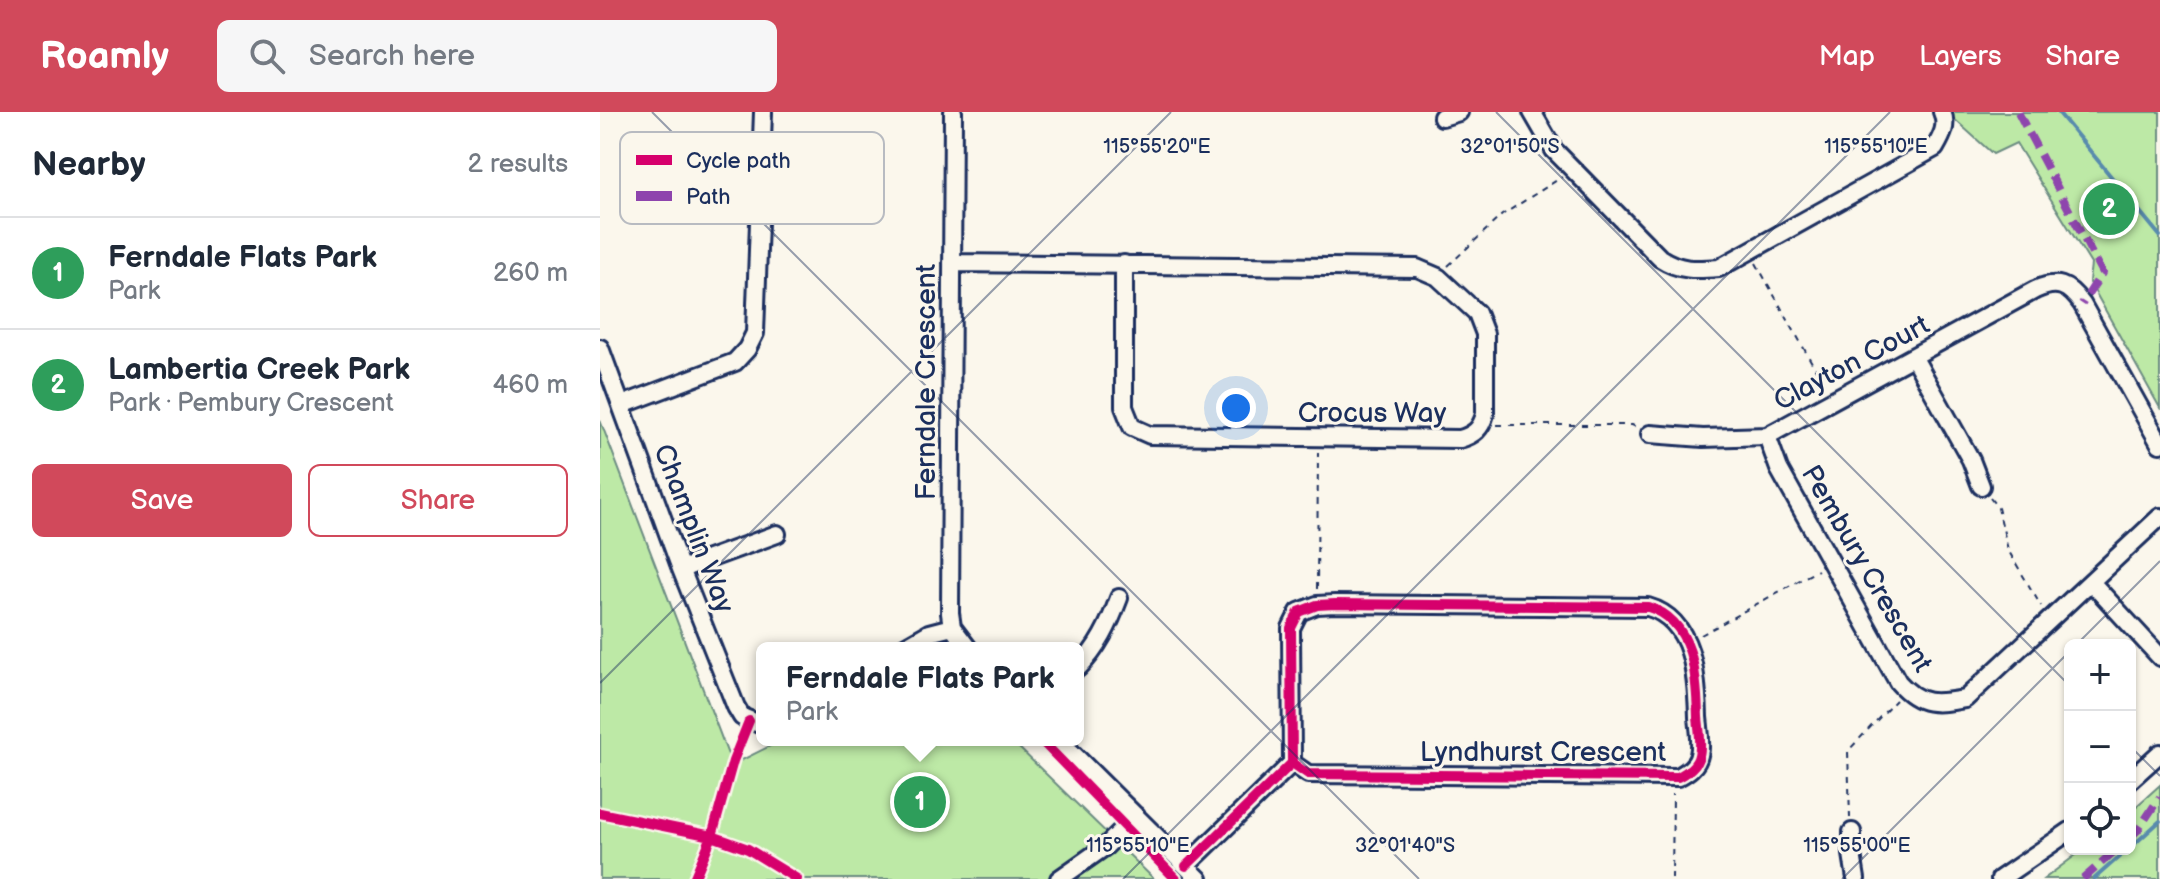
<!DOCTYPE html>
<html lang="en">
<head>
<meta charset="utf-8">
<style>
  :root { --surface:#fff; --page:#f6f6f7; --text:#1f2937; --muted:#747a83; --line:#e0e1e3; --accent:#d1495b }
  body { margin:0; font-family:"Balsamiq Sans",sans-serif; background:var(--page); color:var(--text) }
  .controls { position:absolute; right:24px; bottom:24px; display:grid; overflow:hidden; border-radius:12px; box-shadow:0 2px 6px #0004 }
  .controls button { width:72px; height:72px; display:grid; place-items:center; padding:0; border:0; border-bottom:2px solid var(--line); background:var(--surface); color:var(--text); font:40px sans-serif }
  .you { position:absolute; left:636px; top:296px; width:28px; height:28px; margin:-20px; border:6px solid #fff; border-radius:50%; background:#1a73e8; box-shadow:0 0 0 12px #1a73e833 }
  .badge { display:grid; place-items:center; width:52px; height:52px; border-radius:50%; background:var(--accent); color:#fff; font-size:26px; font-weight:700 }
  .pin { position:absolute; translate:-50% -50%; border:4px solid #fff; box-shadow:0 2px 8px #0006 }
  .popup { position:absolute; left:156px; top:530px; width:328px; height:104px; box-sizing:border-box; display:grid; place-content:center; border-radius:12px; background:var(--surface); filter:drop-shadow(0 2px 6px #0005); font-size:26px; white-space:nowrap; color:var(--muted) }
  .popup b { font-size:30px; color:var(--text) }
  .popup::after { content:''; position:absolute; left:50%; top:100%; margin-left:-16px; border:16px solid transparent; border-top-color:var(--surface) }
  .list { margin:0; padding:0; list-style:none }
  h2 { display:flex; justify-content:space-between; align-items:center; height:104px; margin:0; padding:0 32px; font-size:34px }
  h2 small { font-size:26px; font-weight:400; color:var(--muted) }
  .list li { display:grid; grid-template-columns:52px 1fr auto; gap:24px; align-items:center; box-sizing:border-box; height:112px; padding:0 32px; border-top:2px solid var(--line) }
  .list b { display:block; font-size:30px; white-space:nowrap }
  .list p { margin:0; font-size:26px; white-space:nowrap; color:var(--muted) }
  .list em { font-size:26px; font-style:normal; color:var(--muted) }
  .actions { display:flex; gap:16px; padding:24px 32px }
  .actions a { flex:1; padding:18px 0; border:2px solid var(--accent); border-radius:12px; text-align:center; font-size:28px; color:var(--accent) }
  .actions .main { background:var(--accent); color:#fff }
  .icon { flex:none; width:44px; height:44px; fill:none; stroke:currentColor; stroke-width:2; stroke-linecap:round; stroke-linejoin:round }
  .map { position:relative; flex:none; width:1560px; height:767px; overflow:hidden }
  header { display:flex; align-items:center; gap:48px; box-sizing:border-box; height:112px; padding:0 40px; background:var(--accent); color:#fff }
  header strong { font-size:38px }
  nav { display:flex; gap:44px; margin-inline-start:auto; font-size:28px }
  .search { width:560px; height:72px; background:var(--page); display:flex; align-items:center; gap:20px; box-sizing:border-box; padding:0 28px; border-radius:12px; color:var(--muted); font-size:30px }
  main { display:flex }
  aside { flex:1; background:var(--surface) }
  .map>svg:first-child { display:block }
</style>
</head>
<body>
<header>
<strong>Roamly</strong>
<div class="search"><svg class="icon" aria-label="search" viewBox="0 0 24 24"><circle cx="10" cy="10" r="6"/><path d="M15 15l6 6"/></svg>Search here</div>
<nav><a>Map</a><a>Layers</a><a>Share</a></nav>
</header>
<main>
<aside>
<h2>Nearby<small>2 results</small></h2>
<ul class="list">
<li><span class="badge" style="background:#2e9e5b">1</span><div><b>Ferndale Flats Park</b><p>Park</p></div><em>260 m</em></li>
<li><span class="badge" style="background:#2e9e5b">2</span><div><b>Lambertia Creek Park</b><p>Park · Pembury Crescent</p></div><em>460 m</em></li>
</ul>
<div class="actions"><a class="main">Save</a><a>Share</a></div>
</aside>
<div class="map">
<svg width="1560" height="767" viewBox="0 0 1560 767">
  <rect width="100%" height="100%" fill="#fbf7ec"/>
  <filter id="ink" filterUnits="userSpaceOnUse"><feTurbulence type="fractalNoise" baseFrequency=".0125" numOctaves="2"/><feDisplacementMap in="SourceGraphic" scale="16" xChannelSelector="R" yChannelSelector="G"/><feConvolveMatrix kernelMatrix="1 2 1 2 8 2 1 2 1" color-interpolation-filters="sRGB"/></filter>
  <g filter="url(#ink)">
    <path fill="#bde9a6" stroke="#6c8c82" stroke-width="2" d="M1350 0H1560V296L1489 169 1491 152 1416 31 1393 42 1353 6Z
      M0 308 132 653 182 628H411L554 767H0Z
      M1560 673V767H1444L1484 737H1530V700Z"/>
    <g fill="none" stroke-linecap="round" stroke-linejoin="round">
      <path stroke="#588bad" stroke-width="4" d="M1458 0 1560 124
        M1530 736 1560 709
        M1494 767 1528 737"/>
      <g stroke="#1b2f5e" stroke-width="22">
        <path id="minor" d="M353 0 350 501 352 515 368 536
          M932 0 954 38 1060 146C1080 159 1095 158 1119 156L1335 36C1342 24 1348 13 1342 0
          M842 5 859 0
          M352 151 817 156 838 165 877 201 885 222V302C881 317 874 323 860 327L550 323 532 315 524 295V152
          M0 236 81 457 136 595 142 605 162 613
          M1314 246 1371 348 1381 374
          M22 293 135 250 147 237 155 221 163 0
          M1050 322 1103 326 1167 324 1435 178C1457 168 1468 172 1482 192L1560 332
          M1167 324 1179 357 1298 570C1320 595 1336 592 1365 587L1560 405
          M81 457 177 422
          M1491 470 1560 545
          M303 536 329 521 352 515
          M478 556C498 536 509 513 519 486
          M459 628 599 767
          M1530 668 1560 641
          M1252 720V742L1256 767
          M586 754 692 651 691 516 699 500 717 493 735 492 1048 495C1094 508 1097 565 1098 605 1099 617 1102 632 1099 643 1097 654 1087 660 1078 665L708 662 692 651
          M459 767 506 734 536 704
          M1400 767 1470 719"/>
      </g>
      <path stroke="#1b2f5e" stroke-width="2" stroke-dasharray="6 6" stroke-linecap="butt" d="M1156 151 1225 274
        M848 154 902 103 962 65
        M897 313H1032L1038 316
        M1390 386 1398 396 1408 438 1441 494
        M717 477 718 340
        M1101 523 1218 458
        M1250 706 1248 639 1296 588
        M1072 767 1073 682"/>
      <use href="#minor" stroke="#fbf7ec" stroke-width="16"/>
      <path stroke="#8e44ad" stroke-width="8" stroke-dasharray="16 8" stroke-linecap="butt" d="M1418 0 1502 161 1482 192
        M1530 725 1538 718 1560 685
        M1483 767 1517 737"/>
      <g stroke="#fbf7ec" stroke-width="15">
        <path id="cycleway" d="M441 628 576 767
          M0 701 112 724 148 737 197 767
          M586 754 692 651 691 516 699 500 717 493 735 492 1048 495C1094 508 1097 565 1098 605 1099 617 1102 632 1099 643 1097 654 1087 660 1078 665L708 662 692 651
          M94 767 112 724 133 649 149 609"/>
      </g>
      <use href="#cycleway" stroke="#d6006c" stroke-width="10"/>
    </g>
  </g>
  <path fill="none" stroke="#1b2f5e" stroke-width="2" stroke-opacity="0.45" d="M52 0 819 767M896 0 1470 574M1476 533 1560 449M0 571 571 0M1530 634 1560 664M523 767 1290 0M1242 767 1470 539"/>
  <g text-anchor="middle" stroke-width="6" stroke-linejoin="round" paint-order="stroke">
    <g font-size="28" fill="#1b2f5e" stroke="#fbf7ec">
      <text transform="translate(1251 250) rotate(-28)" y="10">Clayton Court</text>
      <text transform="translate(325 270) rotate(-90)" y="10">Ferndale Crescent</text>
      <text x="772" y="310">Crocus Way</text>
      <text transform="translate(95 416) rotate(69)" y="10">Champlin Way</text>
      <text transform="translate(1268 456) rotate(60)" y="10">Pembury Crescent</text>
      <text x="943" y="649">Lyndhurst Crescent</text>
    </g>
  </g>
  <rect x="20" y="20" width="264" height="92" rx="12" fill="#fbf7ec" stroke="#b8bbc1" stroke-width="2"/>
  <rect x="36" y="43" width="36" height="10" fill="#d6006c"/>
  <rect x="36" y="79" width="36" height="10" fill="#8e44ad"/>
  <g font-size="22" fill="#1b2f5e">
    <text x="86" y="56">Cycle path</text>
    <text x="86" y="92">Path</text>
  </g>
  <g font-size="20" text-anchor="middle" fill="#1b2f5e" stroke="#fbf7ec" stroke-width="6" stroke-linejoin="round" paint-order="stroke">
    <text x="557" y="41">115°55'20"E</text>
    <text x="910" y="41">32°01'50"S</text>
    <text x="1276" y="41">115°55'10"E</text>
    <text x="538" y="740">115°55'10"E</text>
    <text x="805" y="740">32°01'40"S</text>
    <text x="1257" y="740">115°55'00"E</text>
  </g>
</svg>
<div class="controls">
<button>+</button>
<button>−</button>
<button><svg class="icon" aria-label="locate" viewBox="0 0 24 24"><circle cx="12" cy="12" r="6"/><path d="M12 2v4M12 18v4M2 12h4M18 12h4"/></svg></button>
</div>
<div class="you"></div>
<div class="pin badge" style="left:320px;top:690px;background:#2e9e5b">1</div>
<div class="popup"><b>Ferndale Flats Park</b>Park</div>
<div class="pin badge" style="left:1509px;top:97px;background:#2e9e5b">2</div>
</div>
</main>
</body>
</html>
